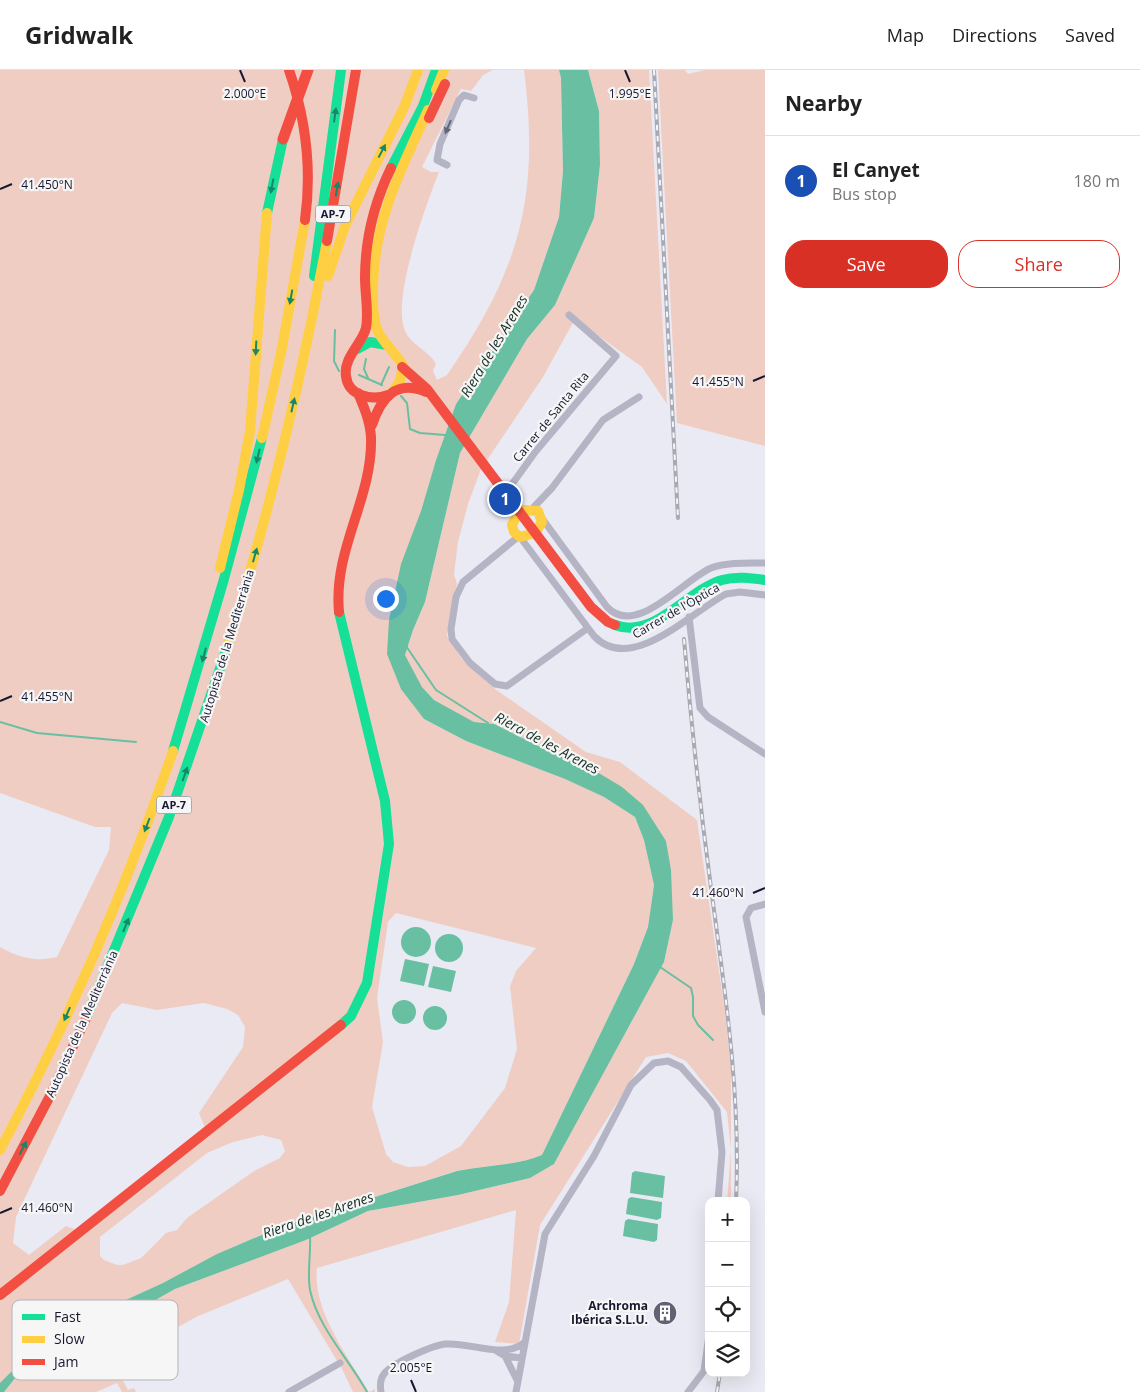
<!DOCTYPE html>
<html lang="en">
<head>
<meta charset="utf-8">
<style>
  :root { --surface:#fff; --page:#f6f6f6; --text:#222; --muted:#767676; --line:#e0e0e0; --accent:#d93025 }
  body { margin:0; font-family:"Open Sans",sans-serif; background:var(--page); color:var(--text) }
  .controls { position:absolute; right:15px; bottom:15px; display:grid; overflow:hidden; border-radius:10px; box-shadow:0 5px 20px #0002 }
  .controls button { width:45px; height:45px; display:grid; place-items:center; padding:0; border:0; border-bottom:1px solid var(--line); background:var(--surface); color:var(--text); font:25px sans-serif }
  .you { position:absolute; left:385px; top:528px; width:18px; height:18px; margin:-12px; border:4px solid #fff; border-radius:50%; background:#1a73e8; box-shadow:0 0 0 8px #1a73e833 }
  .badge { display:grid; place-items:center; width:32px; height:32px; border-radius:50%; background:var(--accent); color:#fff; font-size:16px; font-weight:700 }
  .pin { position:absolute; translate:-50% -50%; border:2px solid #fff; box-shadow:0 1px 5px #0006 }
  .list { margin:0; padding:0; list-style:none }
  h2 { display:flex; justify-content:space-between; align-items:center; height:65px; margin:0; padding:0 20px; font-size:21px }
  h2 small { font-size:16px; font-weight:400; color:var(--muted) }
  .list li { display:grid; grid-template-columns:32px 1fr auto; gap:15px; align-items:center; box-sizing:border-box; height:90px; padding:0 20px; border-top:1px solid var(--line) }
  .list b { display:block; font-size:19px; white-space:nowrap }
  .list p { margin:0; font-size:16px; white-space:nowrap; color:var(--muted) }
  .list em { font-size:16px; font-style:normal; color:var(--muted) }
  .actions { display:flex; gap:10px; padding:15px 20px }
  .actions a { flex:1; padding:11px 0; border:1px solid var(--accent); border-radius:20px; text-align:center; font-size:18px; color:var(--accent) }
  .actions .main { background:var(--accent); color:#fff }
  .icon { flex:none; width:28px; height:28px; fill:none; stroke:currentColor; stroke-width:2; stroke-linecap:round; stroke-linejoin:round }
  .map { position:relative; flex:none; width:765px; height:1322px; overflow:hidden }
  header { display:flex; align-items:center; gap:30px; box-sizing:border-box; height:70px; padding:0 25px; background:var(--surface); border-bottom:1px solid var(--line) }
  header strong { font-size:24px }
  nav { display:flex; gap:28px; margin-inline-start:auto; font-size:18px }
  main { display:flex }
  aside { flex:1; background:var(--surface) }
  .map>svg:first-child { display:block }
</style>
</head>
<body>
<header>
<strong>Gridwalk</strong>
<nav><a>Map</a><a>Directions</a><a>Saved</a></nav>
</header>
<main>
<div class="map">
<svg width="765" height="1322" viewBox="0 0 765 1322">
  <rect width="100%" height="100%" fill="#eaeaf4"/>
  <path fill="#f0cdc2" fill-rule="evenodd" d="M0 0H493L483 5 471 21 461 19 422 97 431 102H439C426 135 393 225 404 258 409 275 428 279 436 294L433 301 437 310 447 305C520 199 540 128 524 0H559L561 8 563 101 559 147 534 220 456 334 436 390 389 550 424 649 466 671 565 709 604 727 635 747 644 770 654 815 648 857 634 894 542 1085C516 1096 485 1095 456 1101L280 1157 233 1177 163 1213 84 1249 20 1290 16 1297 0 1314V877C20 888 34 892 57 887L109 780 111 757H95L0 723ZM396 843 536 878 516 901 510 916 517 979 505 1018 461 1076 425 1096 408 1097 393 1092 386 1084 372 1037 383 972 377 928 388 852ZM122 933 157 940 204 933 227 939 238 945 245 957 243 977 199 1043 206 1060 77 1160 66 1156 29 1185 13 1173 16 1147 112 943ZM262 1065 281 1070 285 1081 280 1088 254 1101 187 1148 177 1160 166 1163 141 1188 123 1195H117L104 1190 100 1186V1167L207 1083 233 1072Z
    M588 0H649L667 334 642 297 575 249 543 307 481 399 468 434 458 472 454 504 457 514 447 566 462 589 495 619 586 682 620 692 697 750 725 942 731 999V1131H727L731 1079 727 1042 686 991 668 983 646 987 540 1155 519 1274 495 1272 509 1232 516 1140 317 1198C312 1240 348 1287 369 1322L375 1319V1322H353L342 1299 288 1209 196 1247 114 1293 128 1320 134 1318 136 1322H122L117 1313 96 1322H4L28 1292 45 1282 80 1265 104 1259 175 1219 306 1170 368 1141 458 1125 530 1108 554 1094 664 892 673 850 666 771 597 702 553 683 494 654 474 652 434 630 422 617 405 585 413 560 425 532 460 383 527 269 555 235 594 148 600 95 599 41Z
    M658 0H685L688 4 705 0H765V376L677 353Z"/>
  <path fill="#68bfa2" d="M559 0H588L599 41 600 95 594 148 555 235 527 269 460 383 425 532 413 560 405 585 422 617 434 630 474 652 494 654 553 683 597 702 622 717 643 735 666 771 671 800 673 850 664 892 554 1094 530 1108 458 1125 368 1141 306 1170 175 1219 104 1259 80 1265 45 1282 28 1292 4 1322H0V1313L16 1297 20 1290 58 1264 84 1249 163 1213 217 1184 280 1157 457 1101C485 1095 516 1096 542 1085L634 894 648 857 654 815 644 770 635 747 604 727 565 709 466 671 424 649 401 619 387 584 389 550 401 494 421 441 436 390 456 334 534 220 559 147 563 101 561 8Z
    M401 872a15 15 0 1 1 30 0a15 15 0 1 1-30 0Z
    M435 878a14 14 0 1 1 28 0a14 14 0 1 1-28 0Z
    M405 889 429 894 424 916 400 911Z
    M433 896 456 901 451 922 428 917Z
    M392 942a12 12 0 1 1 24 0a12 12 0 1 1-24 0Z
    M423 948a12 12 0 1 1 24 0a12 12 0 1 1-24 0Z
    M635 1101 665 1106 663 1128 630 1123 632 1103Z
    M631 1127 662 1132 661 1148 657 1150 626 1144 628 1129Z
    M628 1149 658 1154 657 1170 654 1172 623 1166 625 1151Z"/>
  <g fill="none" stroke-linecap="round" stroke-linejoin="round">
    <path stroke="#68bfa2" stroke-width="2" d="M335 260 334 291 339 301
      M366 289 364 299 368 308
      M359 305 382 315
      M381 315 389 297
      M401 326 407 333 410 359 420 363 445 365
      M406 576 436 620 488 653
      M0 652 37 663 136 672
      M660 897 691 918 693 927V946L698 955 713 970
      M310 1166C311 1184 307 1203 310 1220 318 1258 349 1289 367 1322"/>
    <path stroke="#b4b4c4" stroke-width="7" d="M447 95 437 90 440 74 459 30 464 25 474 28
      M505 424 536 381 616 286 569 245
      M531 440 552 418 603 350 639 327
      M541 447 607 537C636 568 683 510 711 498 727 492 748 493 765 493
      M519 466 463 512 456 527 451 559 452 569 470 593 495 614 507 616 588 558
      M520 467 594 566C631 605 690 543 726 524L740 522 765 525
      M689 547 700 638 708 647 765 684
      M765 834 751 838 746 847 765 942
      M495 1280 505 1286 522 1288
      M505 1286 517 1310
      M289 1322 340 1293
      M381 1322C380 1316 380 1309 384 1304 392 1293 433 1275 446 1274 471 1272 504 1290 525 1272
      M516 1322 545 1164 594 1086 631 1015 654 993 668 991 681 997 710 1030 717 1040 722 1082 718 1131
      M688 1322 704 1301 709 1265"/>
    <path stroke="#16e098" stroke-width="10" d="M391 98 423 36 436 0
      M267 143 283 69
      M314 206 341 0
      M357 279 370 272 387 275
      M339 542 385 731 389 774 367 913 351 946 341 955
      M615 555C654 570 687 520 722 510 736 506 751 508 765 510
      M173 681 224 509 262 368
      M87 946 169 747 229 572"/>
    <path stroke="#ffcf43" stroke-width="10" d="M436 20 444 0
      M328 206 345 156 405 35 418 0
      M393 321 400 311 403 296C396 282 382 273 377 259 372 246 373 231 373 217 374 150 401 100 428 40
      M262 368 282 278 305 150
      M523 440 538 441 542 452 535 463 520 467 514 462 512 455 517 445Z
      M220 498 239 420 250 361 267 143
      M229 572C270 440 302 307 327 171
      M0 1080C68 952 126 819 173 681"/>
    <path stroke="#f24e42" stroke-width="10" d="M289 0C306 49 312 99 305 150
      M429 48 445 14
      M327 171 356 0
      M402 297 427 319 591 537 608 552 615 555
      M388 325C372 331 348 326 346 306 343 288 362 274 366 258 369 242 365 224 365 208 365 169 374 133 391 98
      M372 355C381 328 396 309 426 322
      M339 542C333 478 373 429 371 367 370 351 364 337 358 323
      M0 1121 51 1024 87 946
      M0 1225 341 955"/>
    <g stroke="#a9a9b4" stroke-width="4">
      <path id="rail" d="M654 0 678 448
        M684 569C691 652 700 735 711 818 725 922 741 1025 736 1131
        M717 1322 720 1303"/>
    </g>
    <use href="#rail" stroke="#f6f6f6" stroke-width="2" stroke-dasharray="5.5" stroke-linecap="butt"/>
    <path stroke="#f24e42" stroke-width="11" d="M283 69 308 0"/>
  </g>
  <defs><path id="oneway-solid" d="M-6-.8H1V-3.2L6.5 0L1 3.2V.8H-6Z" transform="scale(1.25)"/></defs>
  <g fill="#17866a">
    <use href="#oneway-solid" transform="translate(335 45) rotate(-82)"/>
    <use href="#oneway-solid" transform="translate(382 81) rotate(-62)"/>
    <use href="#oneway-solid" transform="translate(272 116) rotate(101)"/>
    <use href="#oneway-solid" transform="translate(337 119) rotate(-80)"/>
    <use href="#oneway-solid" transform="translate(291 227) rotate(100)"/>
    <use href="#oneway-solid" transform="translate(256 278) rotate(93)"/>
    <use href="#oneway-solid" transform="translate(293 335) rotate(-77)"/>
    <use href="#oneway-solid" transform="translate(258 386) rotate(103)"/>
    <use href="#oneway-solid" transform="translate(255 485) rotate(-74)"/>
    <use href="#oneway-solid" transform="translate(204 585) rotate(105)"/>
    <use href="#oneway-solid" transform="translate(185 704) rotate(-70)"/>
    <use href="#oneway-solid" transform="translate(147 755) rotate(111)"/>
    <use href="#oneway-solid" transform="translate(126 855) rotate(-67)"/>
    <use href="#oneway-solid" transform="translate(67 944) rotate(114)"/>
    <use href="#oneway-solid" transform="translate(23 1078) rotate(-62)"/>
  </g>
  <use fill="#66667b" href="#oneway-solid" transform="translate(448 57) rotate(113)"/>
  <path fill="none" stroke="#181732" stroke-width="2" d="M240 0 245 12M625 0 630 12M0 119 12 114M753 311 765 306M0 631 12 626M753 823 765 818M0 1143 12 1138M411 1310 416 1322"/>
  <defs>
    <g id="building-disc" transform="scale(1.25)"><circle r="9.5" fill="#626176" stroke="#f6f6f6"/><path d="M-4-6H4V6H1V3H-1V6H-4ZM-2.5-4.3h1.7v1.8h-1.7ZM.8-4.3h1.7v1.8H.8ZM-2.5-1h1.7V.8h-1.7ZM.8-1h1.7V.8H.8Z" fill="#fff"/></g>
  </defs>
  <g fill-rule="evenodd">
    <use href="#building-disc" x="665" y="1243"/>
  </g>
  <g text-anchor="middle" stroke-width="4.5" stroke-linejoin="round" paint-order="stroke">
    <g fill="#f6f6f6" stroke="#5b5a6d" stroke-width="1">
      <rect x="315.5" y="135.5" width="35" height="17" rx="4"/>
      <rect x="156.5" y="726.5" width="35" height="17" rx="4"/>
    </g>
    <g font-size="11" font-weight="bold" fill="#181732">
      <text x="333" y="148">AP-7</text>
      <text x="174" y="739">AP-7</text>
    </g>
    <g font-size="12" fill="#181732" stroke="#f6f6f6">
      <text transform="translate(551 347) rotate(-51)" y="4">Carrer de Santa Rita</text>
      <text transform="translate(676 541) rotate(-30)" y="4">Carrer de l'Òptica</text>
      <text transform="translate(227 576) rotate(-73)" y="4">Autopista de la Mediterrània</text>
      <text transform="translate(82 954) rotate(-66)" y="4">Autopista de la Mediterrània</text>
    </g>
    <g font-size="12" font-weight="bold" fill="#181732" stroke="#f6f6f6" text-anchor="end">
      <text x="648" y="1240">Archroma<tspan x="648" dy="14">Ibérica S.L.U.</tspan></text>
    </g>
    <g font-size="14" font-style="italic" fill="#162f24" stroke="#f6f6f6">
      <text transform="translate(494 276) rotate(-59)" y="5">Riera de les Arenes</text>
      <text transform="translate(547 673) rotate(28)" y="5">Riera de les Arenes</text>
      <text transform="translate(318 1145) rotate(-19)" y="5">Riera de les Arenes</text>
    </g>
  </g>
  <rect x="12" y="1230" width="166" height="80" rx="8" fill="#f6f6f6" stroke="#b3b3bb" stroke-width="1"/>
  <rect x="22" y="1244" width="23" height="6" fill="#16e098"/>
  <rect x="22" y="1266" width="23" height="7" fill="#ffcf43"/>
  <rect x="22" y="1289" width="23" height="6" fill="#f24e42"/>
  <g font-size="14" fill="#181732">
    <text x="54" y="1252">Fast</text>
    <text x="54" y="1274">Slow</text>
    <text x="54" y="1297">Jam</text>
  </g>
  <g font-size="12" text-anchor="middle" fill="#181732" stroke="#f6f6f6" stroke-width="4.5" stroke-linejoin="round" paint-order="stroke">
    <text x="245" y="28">2.000°E</text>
    <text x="630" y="28">1.995°E</text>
    <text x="47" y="119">41.450°N</text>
    <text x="718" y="316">41.455°N</text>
    <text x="47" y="631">41.455°N</text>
    <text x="718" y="827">41.460°N</text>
    <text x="47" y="1142">41.460°N</text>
    <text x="411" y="1302">2.005°E</text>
  </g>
</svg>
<div class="controls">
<button>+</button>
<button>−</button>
<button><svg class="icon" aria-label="locate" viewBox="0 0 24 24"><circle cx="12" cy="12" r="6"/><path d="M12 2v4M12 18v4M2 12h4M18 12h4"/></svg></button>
<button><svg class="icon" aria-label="layers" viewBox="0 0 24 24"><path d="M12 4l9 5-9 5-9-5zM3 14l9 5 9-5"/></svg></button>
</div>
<div class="you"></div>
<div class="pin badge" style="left:505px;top:429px;background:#1a4fb4">1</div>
</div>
<aside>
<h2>Nearby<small></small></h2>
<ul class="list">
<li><span class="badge" style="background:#1a4fb4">1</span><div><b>El Canyet</b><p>Bus stop</p></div><em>180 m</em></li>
</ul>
<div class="actions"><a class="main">Save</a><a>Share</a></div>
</aside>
</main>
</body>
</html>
